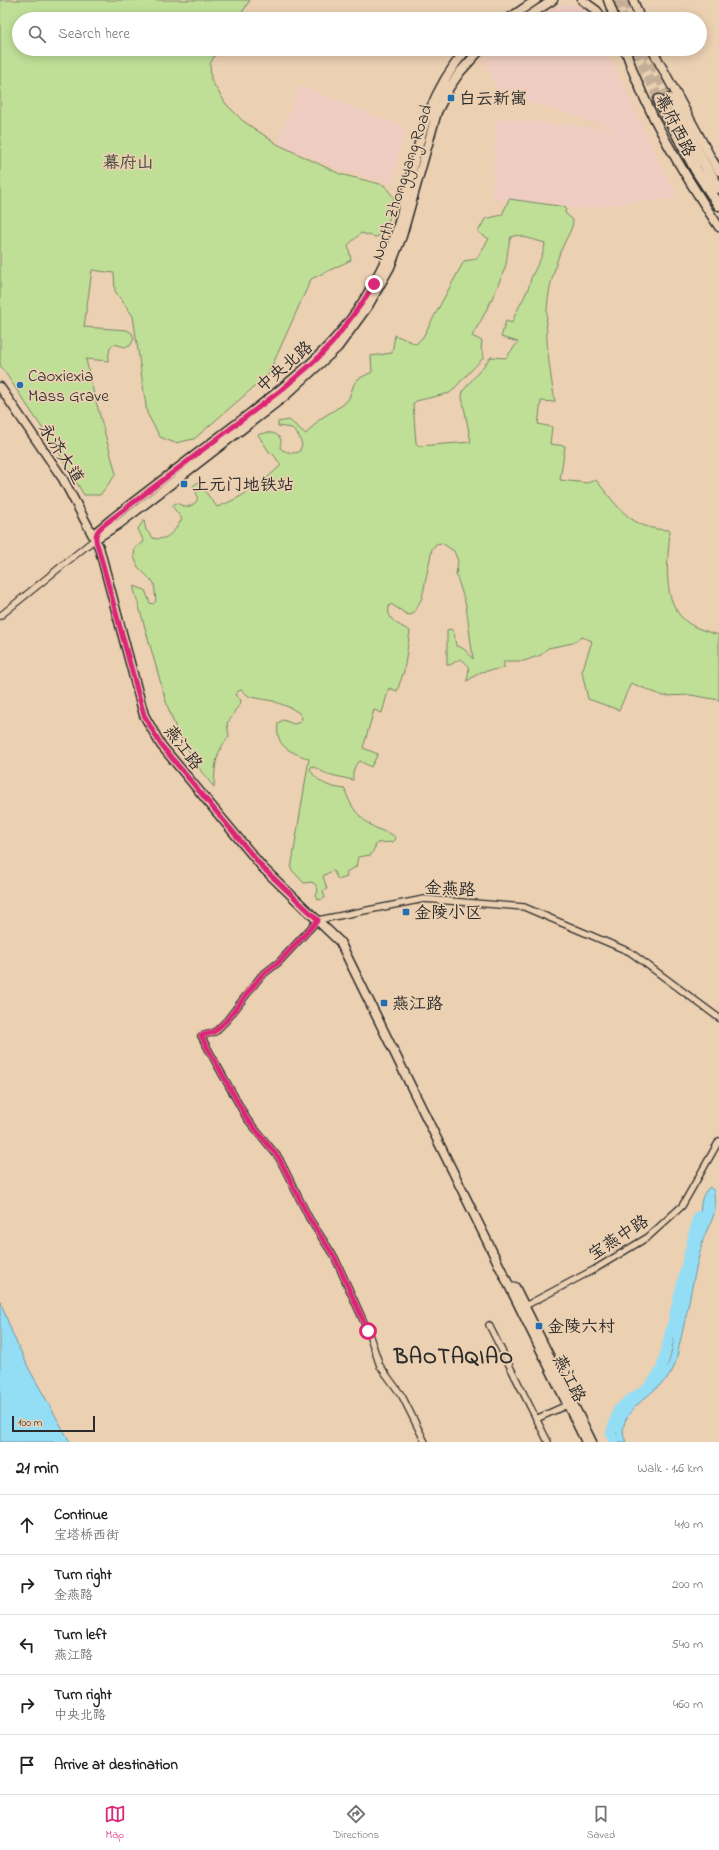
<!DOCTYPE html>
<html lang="en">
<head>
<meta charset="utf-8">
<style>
  :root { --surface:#fff; --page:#f2f2f2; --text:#202124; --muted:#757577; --line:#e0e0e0; --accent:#db2777 }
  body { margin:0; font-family:"Indie Flower","LXGW WenKai TC",sans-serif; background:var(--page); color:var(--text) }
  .scale { position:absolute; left:12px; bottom:10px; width:83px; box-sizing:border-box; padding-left:4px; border:2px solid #2b2b2b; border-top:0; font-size:11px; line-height:14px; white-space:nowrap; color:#2b2b2b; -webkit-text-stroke:3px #ebd0b2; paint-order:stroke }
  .stop { position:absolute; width:12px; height:12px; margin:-9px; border:3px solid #db2777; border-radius:50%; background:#fff }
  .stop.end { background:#db2777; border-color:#fff; box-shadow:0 1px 4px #0008 }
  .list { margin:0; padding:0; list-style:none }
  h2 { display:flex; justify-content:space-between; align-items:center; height:52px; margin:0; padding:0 16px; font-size:17px }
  h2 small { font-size:13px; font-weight:400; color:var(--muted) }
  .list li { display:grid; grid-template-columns:26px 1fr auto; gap:12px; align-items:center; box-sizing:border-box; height:60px; padding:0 16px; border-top:1px solid var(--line) }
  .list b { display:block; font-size:15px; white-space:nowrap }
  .list p { margin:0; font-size:13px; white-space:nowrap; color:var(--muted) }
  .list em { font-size:13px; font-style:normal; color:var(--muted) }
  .icon { flex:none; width:22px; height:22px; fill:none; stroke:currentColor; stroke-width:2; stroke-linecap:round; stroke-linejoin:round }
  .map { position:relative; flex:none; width:719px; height:1442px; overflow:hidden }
  .search { position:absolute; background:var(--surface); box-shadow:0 2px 10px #0003; left:12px; right:12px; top:12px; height:44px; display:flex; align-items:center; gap:10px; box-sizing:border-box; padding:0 14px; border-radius:22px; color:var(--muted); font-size:15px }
  .sheet { height:352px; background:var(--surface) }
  nav { display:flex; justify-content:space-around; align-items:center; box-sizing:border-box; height:56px; border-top:1px solid var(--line); background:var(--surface); font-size:11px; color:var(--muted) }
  nav a { display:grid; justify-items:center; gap:2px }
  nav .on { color:var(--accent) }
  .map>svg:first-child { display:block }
</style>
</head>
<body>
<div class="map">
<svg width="719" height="1442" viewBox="0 0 719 1442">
  <rect width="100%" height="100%" fill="#ebd0b2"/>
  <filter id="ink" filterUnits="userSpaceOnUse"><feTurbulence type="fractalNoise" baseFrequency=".025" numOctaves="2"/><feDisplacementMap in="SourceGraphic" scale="8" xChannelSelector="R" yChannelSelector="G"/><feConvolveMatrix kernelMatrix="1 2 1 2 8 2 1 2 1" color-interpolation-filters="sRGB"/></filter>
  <g filter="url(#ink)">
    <path fill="#efccc1" d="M564 4 577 5 586 10 592 19H535L554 7Z
      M497 49H606L677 198 575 209 560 204 492 200 496 118 619 130 499 93 484 60Z
      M300 86 406 128 399 151 393 184 340 170 277 144Z"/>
    <path fill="#bfdf97" stroke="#758561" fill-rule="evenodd" d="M0 0H250L238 19H19V49H218L210 64 211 80 226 104 243 121 277 144 340 174 384 185 394 198 386 232 376 237 361 233 348 245 351 260 311 279 268 375 194 439 175 443 160 437 147 413 133 316 115 291 114 273 92 270 84 327 127 330 132 333 134 339 130 346 125 347 114 344 110 347 108 361 86 359 91 383 116 474 100 495H84L59 453 0 365Z
      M509 199 566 207 565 213 573 220C573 229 566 238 563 246 558 255 556 265 553 275 541 317 548 360 555 402L541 401 538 424 552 427 550 444 565 446 560 480 587 483 596 480C618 507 631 530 670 530 668 560 660 602 688 623 697 629 708 632 719 635V700L691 695 663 696 631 683 619 710 588 699 582 672 592 641 582 637 573 643 548 648 541 655 524 661H504V668L481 672 467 681C469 670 471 665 460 659L450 665H447V630L451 629 454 633 456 646C465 647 468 654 473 659L466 605 456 574 458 561 454 551 442 543 436 544 432 549 422 598 413 614 408 615 391 604 389 606C386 621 400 625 410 631L404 671 397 691 389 688 382 713 374 710 363 748 378 754 371 767 360 761C354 764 352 774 353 780L327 774 312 766 310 769C318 784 330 787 345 789 350 808 362 822 380 830 386 833 393 833 396 839L393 842 377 843 371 855 358 857 356 867 346 872 347 877 338 880 333 870 323 876 327 889 323 891 325 898 318 900 316 895 318 892 317 886 312 882 304 883 291 869 309 759C291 751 275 749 278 723L283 720 294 724 300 722 302 718 299 713 291 708 273 701 250 697 241 690 237 692 235 695 241 700 240 705C234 709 233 718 227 723L229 736C215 753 215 766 214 787L201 771 177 731 167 705 134 589V586L145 590 150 603 153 604 156 601 154 583 138 567 134 556 135 548 144 542 138 529 144 520 146 530 153 538C168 542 175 530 182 519L172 506 176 503 186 507C199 505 200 496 193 486L198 482 217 507C242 498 262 484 281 465L273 454 270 453 258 435C264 432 275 431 280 438 282 440 280 445 280 448 284 452 294 454 299 452L302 445 299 436 292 428 278 426V422L289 420 306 434 320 419 344 404 349 398 354 384 358 379 372 372 371 356 392 353 395 335 416 344 423 337 464 261 476 259 489 239 478 232 485 219 502 215ZM517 235 545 243C544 255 538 263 533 274 530 279 530 284 528 289 523 301 516 310 512 323L506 321 501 337 518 342 506 358 491 357 463 391 462 397 471 442 419 446 416 443 413 404 416 401 450 393 484 357 481 348 482 341 472 336C485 315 496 291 505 268 508 258 507 247 511 237Z"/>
    <path fill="#94def5" stroke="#6a96a4" d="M710 1187 714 1191C714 1196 715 1203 715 1209 714 1219 706 1230 703 1240 694 1272 689 1305 681 1338 678 1349 677 1363 671 1373 658 1393 611 1413 626 1442H618C607 1403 650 1394 666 1368 674 1353 673 1331 677 1315 684 1281 693 1248 700 1214 701 1203 701 1194 710 1187Z
      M0 1301 13 1335 29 1369 70 1442H0Z"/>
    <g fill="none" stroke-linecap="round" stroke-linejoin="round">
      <path stroke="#94def5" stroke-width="10" d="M614 1442 611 1433 618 1410 628 1401 648 1388 661 1370 698 1216"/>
      <path stroke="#c5af97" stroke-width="10" stroke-dasharray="10 5" stroke-linecap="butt" d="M617 0 624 19
        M627 0 633 19
        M635 49 659 100
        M645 49 670 99"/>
      <g stroke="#2b2b2b" stroke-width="8">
        <path id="street" d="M0 616 95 539
          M523 1307 595 1269 648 1237 682 1206 719 1141
          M489 1325 548 1442
          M536 1419 567 1405
          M425 1442 402 1396 380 1366 368 1331 335 1258 309 1218 279 1158 247 1119 201 1036 215 1032 227 1020 261 976 279 962 318 920 424 899 524 907 630 952 719 1018"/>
      </g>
      <g stroke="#2b2b2b" stroke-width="11">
        <path id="secondary" d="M608 0 615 19
          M633 0 640 19
          M625 49C646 113 682 171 719 227
          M652 49 711 158 719 171"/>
      </g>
      <g stroke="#2b2b2b" stroke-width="11">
        <path id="primary" d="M582 0 597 11 603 19
          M508 19 536 0
          M524 19 553 0
          M623 49 626 53
          M0 387 63 479 99 547 144 715 161 745 263 868 340 942 586 1442
          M95 539 119 524 285 396 338 347 368 306 390 267 402 236 437 112 449 88 460 72 481 49
          M95 539 96 532 113 518C153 487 194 456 235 425 288 384 343 344 374 282 383 266 391 249 396 232 417 164 418 105 467 49
          M515 1287 592 1442"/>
      </g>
      <g stroke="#2b2b2b" stroke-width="13">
        <path id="highway" d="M670 99 703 162 719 188
          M659 100 696 170 719 205"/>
      </g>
      <use href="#street" stroke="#ebd0b2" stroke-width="5.5"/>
      <use href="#secondary" stroke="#ebd0b2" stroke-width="8"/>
      <use href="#primary" stroke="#ebd0b2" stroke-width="8"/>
      <use href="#highway" stroke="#ebd0b2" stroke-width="10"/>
    </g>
  </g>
  <g fill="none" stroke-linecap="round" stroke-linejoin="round" filter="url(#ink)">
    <path stroke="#db2777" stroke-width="5" d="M368 1331 335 1258 309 1218 279 1158 247 1119 201 1036 214 1032 227 1020 261 976 279 962 318 920 263 868 161 745 144 715 98 547C91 531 102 527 113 518L280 391 315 361 333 342 362 303 374 284"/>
  </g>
  <g fill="#1f6fb2" stroke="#ebd0b2" stroke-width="1.5">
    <rect x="447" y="94" width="8" height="8" rx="2"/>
    <circle cx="20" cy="385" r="4"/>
    <rect x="180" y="480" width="8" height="8" rx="2"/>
    <rect x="402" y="908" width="8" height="8" rx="2"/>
    <rect x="380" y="999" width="8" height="8" rx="2"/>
    <rect x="535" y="1322" width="8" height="8" rx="2"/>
  </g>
  <g text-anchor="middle" stroke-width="3.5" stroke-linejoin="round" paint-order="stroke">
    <g font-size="17" fill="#2b2b2b" stroke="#ebd0b2" text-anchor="start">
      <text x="459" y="104">白云新寓</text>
      <text x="28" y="381">Caoxiexia<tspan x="28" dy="20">Mass Grave</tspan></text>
      <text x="192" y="490">上元门地铁站</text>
      <text x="414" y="918">金陵小区</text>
      <text x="392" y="1009">燕江路</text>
      <text x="547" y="1332">金陵六村</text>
    </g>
    <g font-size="17" fill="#2b2b2b" stroke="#ebd0b2">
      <text transform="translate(676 125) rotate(63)" y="6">幕府西路</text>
      <text transform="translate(401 182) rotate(-72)" y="6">North Zhongyang Road</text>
      <text transform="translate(284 366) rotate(-41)" y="6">中央北路</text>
      <text transform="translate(62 453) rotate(57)" y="6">永济大道</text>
      <text transform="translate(184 747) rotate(53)" y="6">燕江路</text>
      <text transform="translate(450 888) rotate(3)" y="6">金燕路</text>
      <text transform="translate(618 1237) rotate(-33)" y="6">宝燕中路</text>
      <text transform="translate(570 1378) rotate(63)" y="6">燕江路</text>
    </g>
    <g font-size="17" fill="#41463b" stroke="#ebd0b2">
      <text x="128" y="168">幕府山</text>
    </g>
    <g font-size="21" font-weight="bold" letter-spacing="1" fill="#2b2b2b" stroke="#ebd0b2">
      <text x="454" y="1363">BAOTAQIAO</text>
    </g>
  </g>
</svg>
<div class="scale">100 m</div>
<div class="stop" style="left:368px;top:1331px"></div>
<div class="stop end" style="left:374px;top:284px"></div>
<div class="search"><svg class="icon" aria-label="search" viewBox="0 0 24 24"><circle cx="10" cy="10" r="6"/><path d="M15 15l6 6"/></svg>Search here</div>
</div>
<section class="sheet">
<h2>21 min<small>Walk · 1.6 km</small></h2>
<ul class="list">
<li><svg class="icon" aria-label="ahead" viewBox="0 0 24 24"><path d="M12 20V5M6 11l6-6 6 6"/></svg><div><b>Continue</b><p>宝塔桥西街</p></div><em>410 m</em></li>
<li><svg class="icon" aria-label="right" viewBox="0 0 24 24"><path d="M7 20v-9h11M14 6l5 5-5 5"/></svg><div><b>Turn right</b><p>金燕路</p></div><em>200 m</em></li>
<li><svg class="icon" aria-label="left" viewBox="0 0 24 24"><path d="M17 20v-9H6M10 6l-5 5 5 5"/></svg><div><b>Turn left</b><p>燕江路</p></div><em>540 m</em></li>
<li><svg class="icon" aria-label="right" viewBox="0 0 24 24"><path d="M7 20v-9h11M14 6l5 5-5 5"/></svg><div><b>Turn right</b><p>中央北路</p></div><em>460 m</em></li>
<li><svg class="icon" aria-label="arrive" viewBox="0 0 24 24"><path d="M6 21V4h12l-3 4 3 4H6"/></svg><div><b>Arrive at destination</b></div></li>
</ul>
</section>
<nav>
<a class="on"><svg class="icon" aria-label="map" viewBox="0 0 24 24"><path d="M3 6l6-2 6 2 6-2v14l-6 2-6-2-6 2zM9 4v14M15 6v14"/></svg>Map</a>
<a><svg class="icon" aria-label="directions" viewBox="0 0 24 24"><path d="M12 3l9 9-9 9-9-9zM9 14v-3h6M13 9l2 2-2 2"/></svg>Directions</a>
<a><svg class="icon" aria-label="saved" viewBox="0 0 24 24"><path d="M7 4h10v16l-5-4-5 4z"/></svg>Saved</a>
</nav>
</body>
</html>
